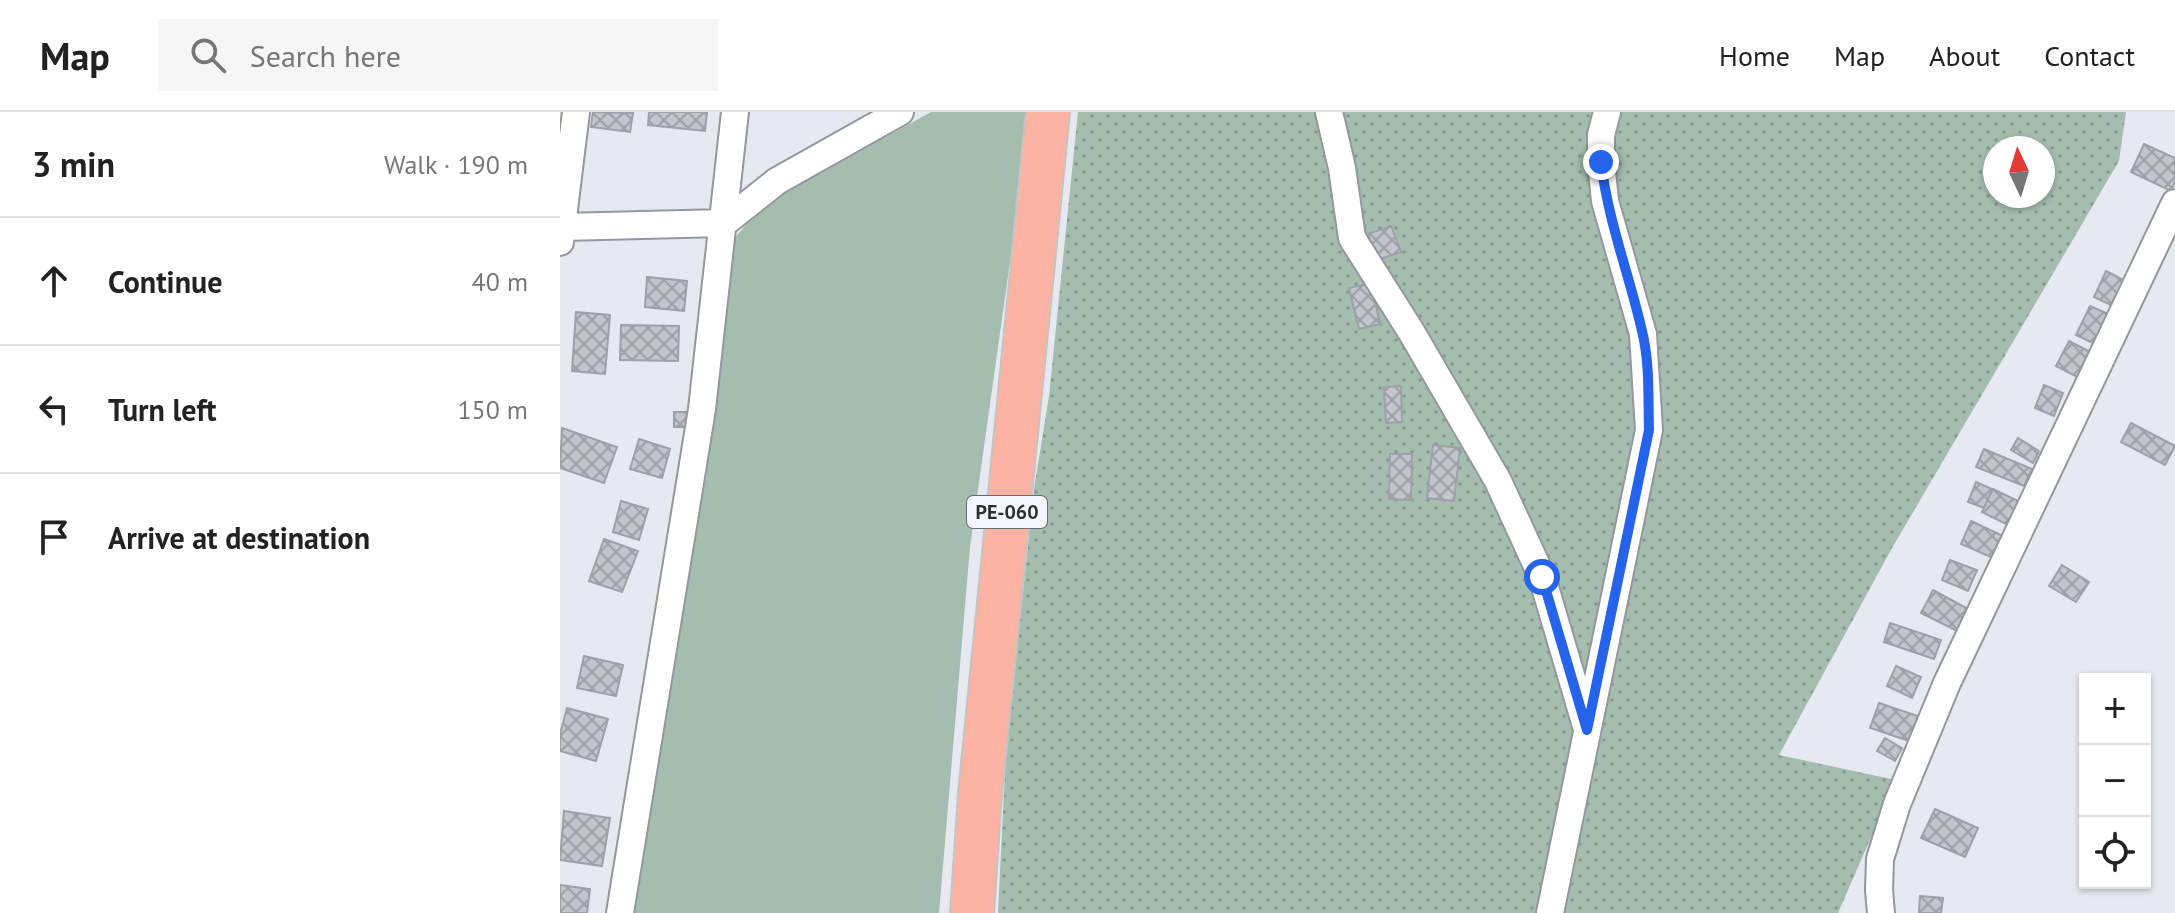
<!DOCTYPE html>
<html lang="en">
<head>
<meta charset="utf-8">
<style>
  :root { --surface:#fff; --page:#f6f6f6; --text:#222; --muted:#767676; --line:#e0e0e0 }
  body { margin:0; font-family:"PT Sans",sans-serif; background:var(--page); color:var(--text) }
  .controls { position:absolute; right:24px; bottom:24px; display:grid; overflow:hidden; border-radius:0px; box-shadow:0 2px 6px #0004 }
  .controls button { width:72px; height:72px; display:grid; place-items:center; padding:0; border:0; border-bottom:2px solid var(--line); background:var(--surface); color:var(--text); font:40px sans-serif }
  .compass { position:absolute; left:1423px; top:24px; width:72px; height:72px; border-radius:50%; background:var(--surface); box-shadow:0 2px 6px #0004; rotate:356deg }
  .stop { position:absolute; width:24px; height:24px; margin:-18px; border:6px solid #2563eb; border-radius:50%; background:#fff }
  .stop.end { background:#2563eb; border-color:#fff; box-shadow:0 2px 8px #0008 }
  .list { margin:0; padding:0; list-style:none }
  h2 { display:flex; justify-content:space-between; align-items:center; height:104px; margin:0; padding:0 32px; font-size:34px }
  h2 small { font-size:26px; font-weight:400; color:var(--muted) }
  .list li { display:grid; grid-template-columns:52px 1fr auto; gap:24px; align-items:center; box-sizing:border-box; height:128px; padding:0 32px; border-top:2px solid var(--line) }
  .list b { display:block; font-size:30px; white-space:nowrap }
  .list em { font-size:26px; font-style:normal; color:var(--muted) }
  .icon { flex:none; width:44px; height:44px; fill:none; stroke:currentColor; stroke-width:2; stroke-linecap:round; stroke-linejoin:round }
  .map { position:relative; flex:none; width:1615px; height:801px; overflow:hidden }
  header { display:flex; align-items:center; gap:48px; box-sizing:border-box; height:112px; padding:0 40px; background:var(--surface); border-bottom:2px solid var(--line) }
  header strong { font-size:38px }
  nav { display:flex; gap:44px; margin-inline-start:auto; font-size:28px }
  .search { width:560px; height:72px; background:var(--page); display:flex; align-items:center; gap:20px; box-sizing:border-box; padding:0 28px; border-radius:0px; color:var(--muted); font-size:30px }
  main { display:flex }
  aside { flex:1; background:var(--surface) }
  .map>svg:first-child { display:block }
</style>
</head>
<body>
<header>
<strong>Map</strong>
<div class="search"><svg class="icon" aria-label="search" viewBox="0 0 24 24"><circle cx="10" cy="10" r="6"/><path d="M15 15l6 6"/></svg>Search here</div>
<nav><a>Home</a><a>Map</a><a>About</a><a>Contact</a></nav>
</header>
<main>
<aside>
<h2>3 min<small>Walk · 190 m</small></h2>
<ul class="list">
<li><svg class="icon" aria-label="ahead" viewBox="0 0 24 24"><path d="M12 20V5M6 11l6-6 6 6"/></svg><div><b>Continue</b></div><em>40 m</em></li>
<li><svg class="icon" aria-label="left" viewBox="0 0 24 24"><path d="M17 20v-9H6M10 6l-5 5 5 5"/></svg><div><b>Turn left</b></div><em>150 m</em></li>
<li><svg class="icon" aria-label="arrive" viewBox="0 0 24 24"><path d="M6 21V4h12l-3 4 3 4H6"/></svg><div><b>Arrive at destination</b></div></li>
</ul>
</aside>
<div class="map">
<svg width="1615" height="801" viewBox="0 0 1615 801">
  <defs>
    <pattern id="park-dots" width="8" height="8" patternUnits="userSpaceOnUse" patternTransform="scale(2)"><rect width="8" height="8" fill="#a5bdaf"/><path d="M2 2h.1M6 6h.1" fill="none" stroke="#879a8f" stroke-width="1.8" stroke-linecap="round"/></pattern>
    <pattern id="building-cross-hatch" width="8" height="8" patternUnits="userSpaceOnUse" patternTransform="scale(2)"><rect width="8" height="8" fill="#c2c5cc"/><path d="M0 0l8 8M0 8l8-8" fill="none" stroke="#9ea0a6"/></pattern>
  </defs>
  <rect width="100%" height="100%" fill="#e6e9f0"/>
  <path fill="#a5bdaf" d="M371 0H471L410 435 379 801H71L116 541 175 126 201 94Z"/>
  <path fill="url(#park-dots)" fill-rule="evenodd" d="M518 0H1566L1559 49 1332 436 1219 643 1336 668 1278 801H438L446 638 474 377 489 284ZM1435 36H1483V84H1435Z"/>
  <path fill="url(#building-cross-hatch)" stroke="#9da0a6" stroke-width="2" d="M33 0 73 1 70 20 31 15Z
    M89 0H147L145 19 88 13Z
    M1584 32 1615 46V70L1611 79 1571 60Z
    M831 114 841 140 817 148 808 122Z
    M1546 159 1567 170 1555 195 1534 185Z
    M87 165 127 169 124 199 85 195Z
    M811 171 820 212 799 217 789 176Z
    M1530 194 1553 204 1539 234 1516 223Z
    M16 200 50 203 45 262 12 259Z
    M61 213 119 214 118 249 60 248Z
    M1509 229 1536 243 1523 268 1496 254Z
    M1484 273 1503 281 1494 304 1475 296Z
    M841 274 842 310 826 311 824 275Z
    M114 300H128V315H114Z
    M1571 311 1615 334 1605 353 1561 330Z
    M2 316 57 335 44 371 0 356Z
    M1458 326 1479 339 1473 351 1451 338Z
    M79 327 110 337 102 366 70 357Z
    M873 333 900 336 894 389 867 386Z
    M1424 337 1472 357 1464 374 1416 355Z
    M830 342H852L851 388 829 387Z
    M1416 370 1432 377 1424 396 1408 390Z
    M1433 377 1460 390 1448 413 1422 400Z
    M61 389 88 397 79 428 53 420Z
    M1411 409 1443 424 1433 446 1401 432Z
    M44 427 78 439 62 480 29 469Z
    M1390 448 1417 458 1408 479 1382 468Z
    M1502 453 1529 470 1516 490 1489 474Z
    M1373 478 1408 497 1397 519 1361 501Z
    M1330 511 1381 528 1374 547 1324 530Z
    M24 544 63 553 56 584 17 576Z
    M1336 554 1361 565 1352 586 1327 574Z
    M1319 591 1358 604 1349 629 1310 616Z
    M7 596 48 607 36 649 0 639V622Z
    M1325 626 1342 636 1335 649 1317 639Z
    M1375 697 1418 716 1405 745 1361 726Z
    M4 699 50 706 42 754 0 748Z
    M0 773 30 777 27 801H0Z
    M1360 784 1383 786 1381 801H1359Z"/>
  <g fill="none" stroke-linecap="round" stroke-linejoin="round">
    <g stroke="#94979d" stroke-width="30">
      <path id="minor" d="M769 0 782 56 792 126 852 221 938 369 982 465 1026 614
        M2 115 164 111 217 69 340 0
        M0 130 16 0
        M60 801 142 297 175 0
        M990 801 1089 318 1083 222 1045 89 1041 50V23L1047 0
        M1321 801 1319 778 1320 747 1337 692 1387 571 1615 91"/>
    </g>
    <g stroke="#c4c4c5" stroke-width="46">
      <path id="primary" d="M412 801 420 682 488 0"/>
    </g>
    <use href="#minor" stroke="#fff" stroke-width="26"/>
    <use href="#primary" stroke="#fdb3a3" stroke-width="42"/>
  </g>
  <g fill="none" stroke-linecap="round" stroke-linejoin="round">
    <path stroke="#2563eb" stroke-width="10" d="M982 465 1027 618 1089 318C1088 286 1090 251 1082 219 1069 162 1048 109 1041 50"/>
  </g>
  <g text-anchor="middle" stroke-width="7" stroke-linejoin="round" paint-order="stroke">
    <rect fill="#f3f6fd" stroke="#686a6e" stroke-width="2" x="407" y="384" width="80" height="32" rx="6"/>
    <g font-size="20" font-weight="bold" fill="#2c2e30">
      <text x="447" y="407">PE-060</text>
    </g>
  </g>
</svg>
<div class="controls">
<button>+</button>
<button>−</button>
<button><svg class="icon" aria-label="locate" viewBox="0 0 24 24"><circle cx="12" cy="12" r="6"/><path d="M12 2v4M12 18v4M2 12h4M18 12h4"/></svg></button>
</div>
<svg class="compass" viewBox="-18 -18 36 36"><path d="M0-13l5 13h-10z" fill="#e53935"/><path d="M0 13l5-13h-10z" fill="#767676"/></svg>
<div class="stop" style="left:982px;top:465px"></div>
<div class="stop end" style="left:1041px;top:50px"></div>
</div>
</main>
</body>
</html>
